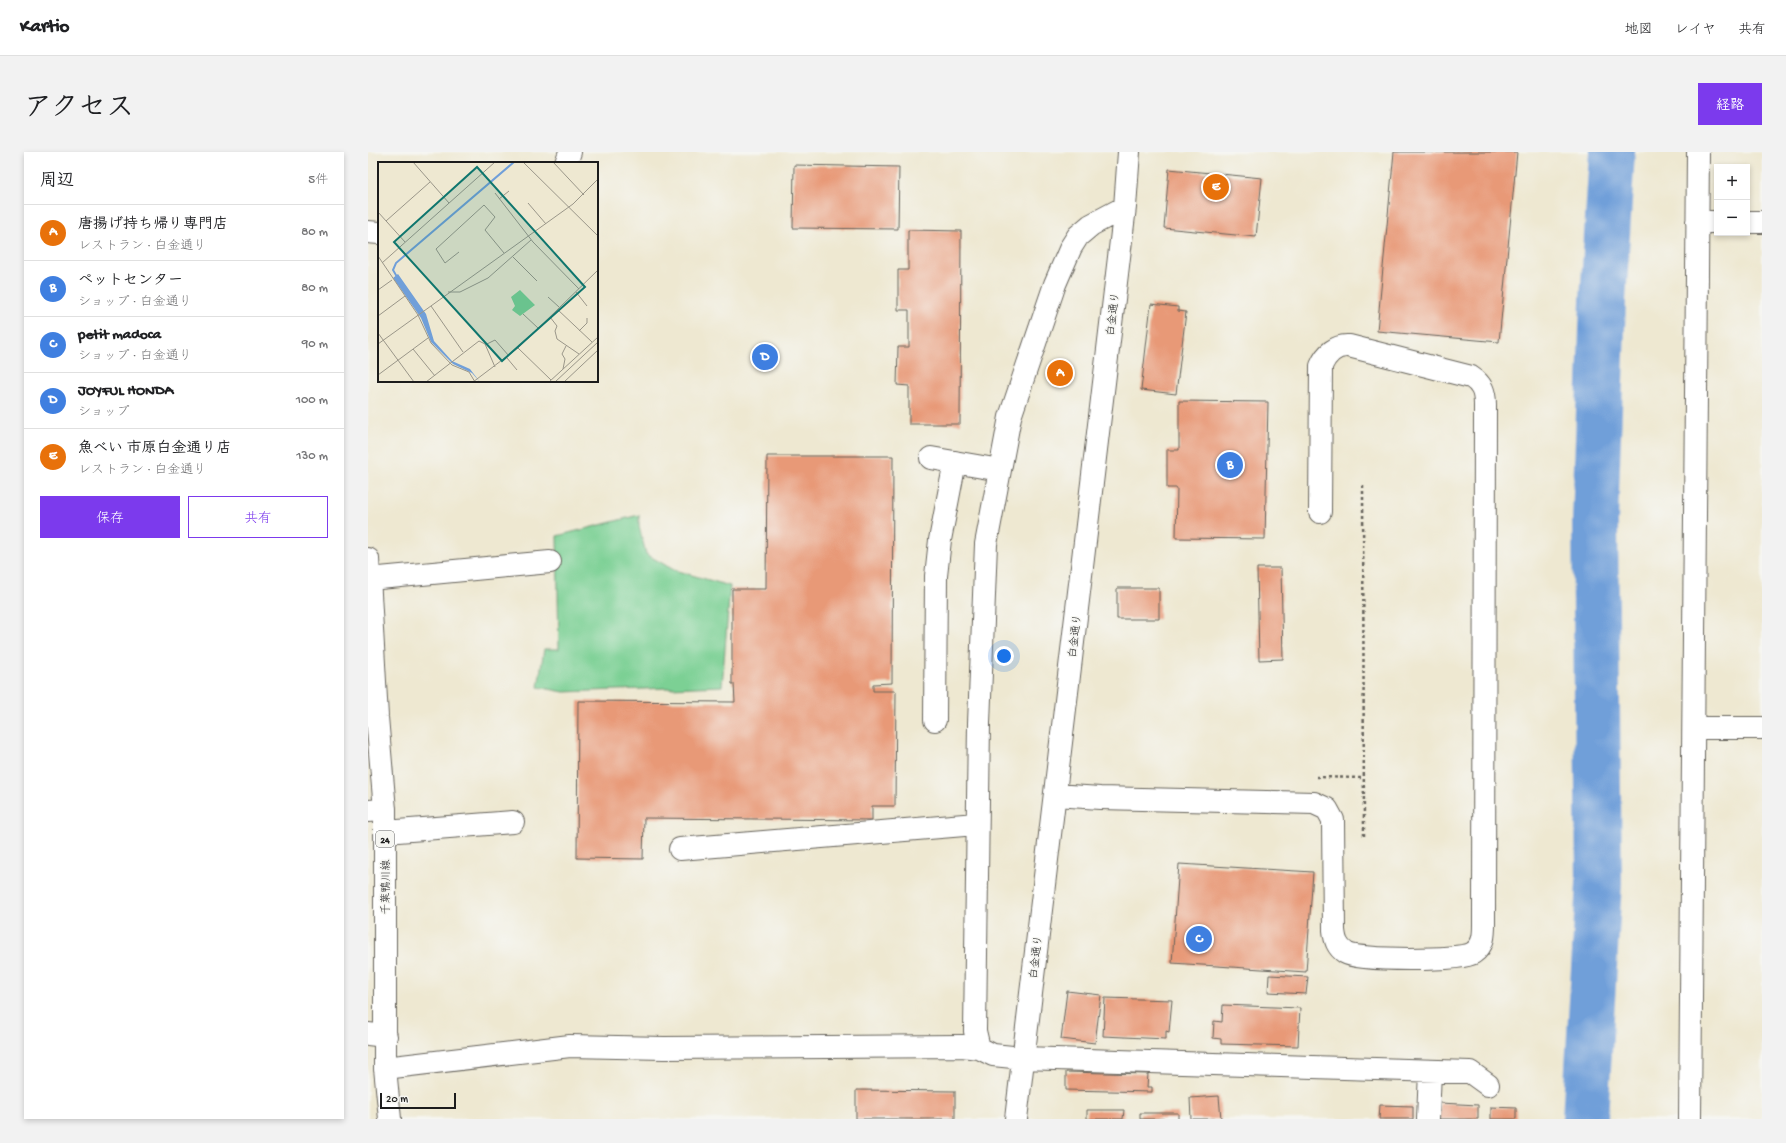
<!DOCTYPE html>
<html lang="ja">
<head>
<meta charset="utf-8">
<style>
  :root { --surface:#fff; --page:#f2f2f2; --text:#202124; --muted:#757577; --line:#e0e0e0; --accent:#7c3aed }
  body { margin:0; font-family:"Gochi Hand","Klee One",sans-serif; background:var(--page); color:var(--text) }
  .controls { position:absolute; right:12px; top:12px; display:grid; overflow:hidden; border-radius:0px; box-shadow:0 2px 6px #0003 }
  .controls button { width:36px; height:36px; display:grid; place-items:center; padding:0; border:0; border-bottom:1px solid var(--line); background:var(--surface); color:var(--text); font:20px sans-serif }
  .scale { position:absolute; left:12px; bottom:10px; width:76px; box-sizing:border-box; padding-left:4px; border:2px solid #1c1c1c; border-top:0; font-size:11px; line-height:14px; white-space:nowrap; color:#1c1c1c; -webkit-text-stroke:3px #f6f6f2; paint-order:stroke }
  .you { position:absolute; left:636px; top:504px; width:14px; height:14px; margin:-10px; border:3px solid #fff; border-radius:50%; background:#1a73e8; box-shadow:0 0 0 6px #1a73e833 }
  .badge { display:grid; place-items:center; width:26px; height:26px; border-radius:50%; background:var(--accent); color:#fff; font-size:13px; font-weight:700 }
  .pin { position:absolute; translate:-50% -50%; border:2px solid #fff; box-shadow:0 1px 4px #0006 }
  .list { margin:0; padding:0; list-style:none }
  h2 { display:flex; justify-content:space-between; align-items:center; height:52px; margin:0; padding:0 16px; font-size:17px }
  h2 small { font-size:13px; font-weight:400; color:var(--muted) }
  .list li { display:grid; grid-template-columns:26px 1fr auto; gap:12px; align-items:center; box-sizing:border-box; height:56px; padding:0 16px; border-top:1px solid var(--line) }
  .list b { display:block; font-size:15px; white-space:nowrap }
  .list p { margin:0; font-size:13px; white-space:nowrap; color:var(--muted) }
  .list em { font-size:13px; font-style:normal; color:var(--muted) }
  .actions { display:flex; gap:8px; padding:12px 16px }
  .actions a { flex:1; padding:9px 0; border:1px solid var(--accent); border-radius:0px; text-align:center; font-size:14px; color:var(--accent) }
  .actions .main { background:var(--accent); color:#fff }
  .map { position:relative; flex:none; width:1394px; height:967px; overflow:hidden; border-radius:0px }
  header { display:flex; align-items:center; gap:24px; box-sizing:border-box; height:56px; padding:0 20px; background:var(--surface); border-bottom:1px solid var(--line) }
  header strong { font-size:19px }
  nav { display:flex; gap:22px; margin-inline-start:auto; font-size:14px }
  .intro { display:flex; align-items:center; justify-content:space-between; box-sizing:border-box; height:96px; padding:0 24px }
  h1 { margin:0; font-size:28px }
  .button { padding:10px 18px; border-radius:0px; background:var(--accent); color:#fff; font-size:14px; font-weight:700 }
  main { display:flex; gap:24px; padding:0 24px }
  aside { flex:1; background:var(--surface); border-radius:0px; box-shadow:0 2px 6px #0003 }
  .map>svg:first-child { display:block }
</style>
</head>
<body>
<header>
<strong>Kartio</strong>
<nav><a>地図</a><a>レイヤ</a><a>共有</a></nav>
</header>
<div class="intro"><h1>アクセス</h1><a class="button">経路</a></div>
<main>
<aside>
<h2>周辺<small>5件</small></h2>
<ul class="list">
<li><span class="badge" style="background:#e8710a">A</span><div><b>唐揚げ持ち帰り専門店</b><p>レストラン · 白金通り</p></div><em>80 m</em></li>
<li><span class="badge" style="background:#3f7fe0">B</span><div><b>ペットセンター</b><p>ショップ · 白金通り</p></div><em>80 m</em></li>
<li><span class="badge" style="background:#3f7fe0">C</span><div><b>petit madoca</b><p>ショップ · 白金通り</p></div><em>90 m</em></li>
<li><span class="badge" style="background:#3f7fe0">D</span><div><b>JOYFUL HONDA</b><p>ショップ</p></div><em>100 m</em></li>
<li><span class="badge" style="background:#e8710a">E</span><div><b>魚べい 市原白金通り店</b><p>レストラン · 白金通り</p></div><em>130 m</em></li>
</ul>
<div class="actions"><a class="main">保存</a><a>共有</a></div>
</aside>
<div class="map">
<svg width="1394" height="967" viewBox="0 0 1394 967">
  <rect width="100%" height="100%" fill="#f6f6f2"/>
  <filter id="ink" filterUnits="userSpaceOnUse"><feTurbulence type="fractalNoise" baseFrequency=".025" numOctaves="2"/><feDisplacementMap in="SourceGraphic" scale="8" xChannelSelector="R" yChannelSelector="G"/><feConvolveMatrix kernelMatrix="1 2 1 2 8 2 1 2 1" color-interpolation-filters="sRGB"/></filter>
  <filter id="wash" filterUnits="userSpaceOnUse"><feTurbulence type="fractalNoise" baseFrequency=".012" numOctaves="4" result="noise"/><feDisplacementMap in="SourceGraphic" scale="16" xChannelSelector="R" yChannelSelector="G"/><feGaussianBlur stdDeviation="0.9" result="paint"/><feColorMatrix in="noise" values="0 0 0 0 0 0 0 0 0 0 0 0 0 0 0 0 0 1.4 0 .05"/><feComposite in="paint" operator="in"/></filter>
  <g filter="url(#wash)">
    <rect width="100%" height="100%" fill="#eee8d1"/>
    <path fill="#7bd094" stroke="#4c7658" d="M271 363V374L278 402 306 418 362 434 354 534 196 540 170 535 176 497H191L189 384Z"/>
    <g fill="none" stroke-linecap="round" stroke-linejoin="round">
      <path stroke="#709fd9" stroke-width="46" d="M1217 967 1231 731 1227 369 1235 149 1244 0"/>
    </g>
    <g id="blocks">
      <path fill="#e89977" d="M1026 0H1149L1131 190 1009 179Z
        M426 13 531 15 530 77 425 76Z
        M801 17 894 26 888 85 796 76Z
        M540 78 593 79 592 272H541V234L529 233 530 195H541V158H530V118H540Z
        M783 152 810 155V159L818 160 808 242 773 238Z
        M811 249 900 250 897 387 808 386 809 336H799V298H811Z
        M399 304H525L524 531 505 532V539H528L527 654H504V668L276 666 275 707 209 706 210 549 367 550 366 532H364V437H398Z
        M889 416H913L915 507 891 508Z
        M749 436H791V467H749Z
        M811 712 945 720 938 820 804 811Z
        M901 823 940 825 938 842 900 840Z
        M699 839 733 843 727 891 693 887Z
        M737 846 804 848 801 880 798 879V887L735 884Z
        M855 853 932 856 930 894 853 892V887L845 886 846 869 854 870Z
        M698 920 780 922 779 935H784V940L698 938Z
        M488 938 587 939V967H488Z
        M851 944 853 967H823L822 946Z
        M1072 951 1110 953V967H1071Z
        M1012 953 1045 954V967H1011Z
        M1123 955 1148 956V967H1123Z
        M719 958H756L755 967H719Z
        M772 961H810V967H772Z"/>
    </g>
  </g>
  <g filter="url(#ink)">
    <use href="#blocks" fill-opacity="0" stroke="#66635b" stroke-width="1"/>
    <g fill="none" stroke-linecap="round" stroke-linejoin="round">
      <g stroke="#66635b" stroke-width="24">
        <path id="minor" d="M198 11 202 0
          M1329 70H1349
          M1379 70H1394
          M0 80 11 81
          M563 306 632 318
          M1 427 182 410
          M567 568 568 424 572 388 587 310
          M1326 576H1394
          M687 643 732 646 946 651 959 657 965 668 966 778C967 788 969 795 978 801 991 809 1093 809 1105 801 1117 793 1116 780 1116 768L1117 253C1117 240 1114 232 1103 225L981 194C968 193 958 202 953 214L952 360
          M0 659 17 658
          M17 680 145 670
          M312 697 608 672
          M0 882 18 884
          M611 896 607 879 611 571 618 392 642 265 687 132 703 95 710 84 723 73 757 55
          M17 916 202 894 296 896 594 894 611 896 625 903 655 906 1102 920 1120 933
          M648 967 757 55 761 0
          M1060 967 1062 919
          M1322 967 1330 0"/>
      </g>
      <g stroke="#66635b" stroke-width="24">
        <path id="major" d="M0 407 9 565 17 658V916L22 967"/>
      </g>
      <path stroke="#66635b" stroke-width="2.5" stroke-dasharray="3 3" stroke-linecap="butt" d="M995 333 996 687
        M948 625 996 626"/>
      <use href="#minor" stroke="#fff" stroke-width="22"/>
      <use href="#major" stroke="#fff" stroke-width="22"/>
    </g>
  </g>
  <g text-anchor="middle" stroke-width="3" stroke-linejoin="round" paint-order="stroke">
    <rect fill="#f6f6f2" stroke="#5d5d5c" stroke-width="1" x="8" y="679" width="18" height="16" rx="3"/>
    <g font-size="10" font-weight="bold" fill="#1c1c1c">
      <text x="17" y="691">24</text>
    </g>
    <g font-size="11" fill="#1c1c1c" stroke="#f6f6f2">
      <text transform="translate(744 162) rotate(-83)" y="4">白金通り</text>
      <text transform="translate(706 484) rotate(-83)" y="4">白金通り</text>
      <text transform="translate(17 735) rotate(-90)" y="4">千葉鴨川線</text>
      <text transform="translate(667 805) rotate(-83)" y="4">白金通り</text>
    </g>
  </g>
  <g transform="translate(10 10)">
    <rect width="220" height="220" fill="#eee8d1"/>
    <path d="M142 128 157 143 142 154 134 148 137 144 133 135Z" fill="#7bd094"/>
    <path d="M20 112 48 152 56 179 74 199 92 207 102 220 94 211 75 202 53 180 43 156 15 116Z" fill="#709fd9"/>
    <path fill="none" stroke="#709fd9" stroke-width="2" d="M22 120 15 108 18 101 136 0"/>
    <path fill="none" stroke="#9a9689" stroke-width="1" d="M35 0 71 41M145 0 220 74M175 0 206 33M117 31 155 80 201 127M121 37 131 29M150 41 168 62M0 50 27 80M8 59 52 20M81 90 67 101 58 87 106 43 117 55 107 68 126 91M0 94 40 153 53 181 74 203 91 210 97 220M135 95 159 119M4 101 117 0M0 128 14 118M70 130H82L110 116 153 78M198 130 209 144M170 135 181 145M53 144 85 190M179 147 214 180M145 152 160 166M0 154 27 134M172 155 179 164 177 169 179 177 201 192M201 169 209 161V156M0 171 36 220M0 182 195 42 220 17M107 183 117 178 131 194M140 186 173 218M35 187 57 214M129 196 139 208M185 207 187 197 184 192 188 184M0 213 50 176M48 220 101 179 107 182 117 205M95 220 140 186 220 108M171 220 220 175M177 220 220 180M186 220 220 188"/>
    <path fill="#0f766e" fill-opacity="0.15" stroke="#0f766e" stroke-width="2" d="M99 5 207 125 124 199 16 80Z"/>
    <rect width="220" height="220" fill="none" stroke="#1c1c1c" stroke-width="2"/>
  </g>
</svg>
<div class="controls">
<button>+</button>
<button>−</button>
</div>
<div class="scale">20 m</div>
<div class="you"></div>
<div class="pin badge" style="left:692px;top:221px;background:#e8710a">A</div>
<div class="pin badge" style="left:862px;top:313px;background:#3f7fe0">B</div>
<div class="pin badge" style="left:831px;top:787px;background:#3f7fe0">C</div>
<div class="pin badge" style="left:397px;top:205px;background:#3f7fe0">D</div>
<div class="pin badge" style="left:848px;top:35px;background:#e8710a">E</div>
</div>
</main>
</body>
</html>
